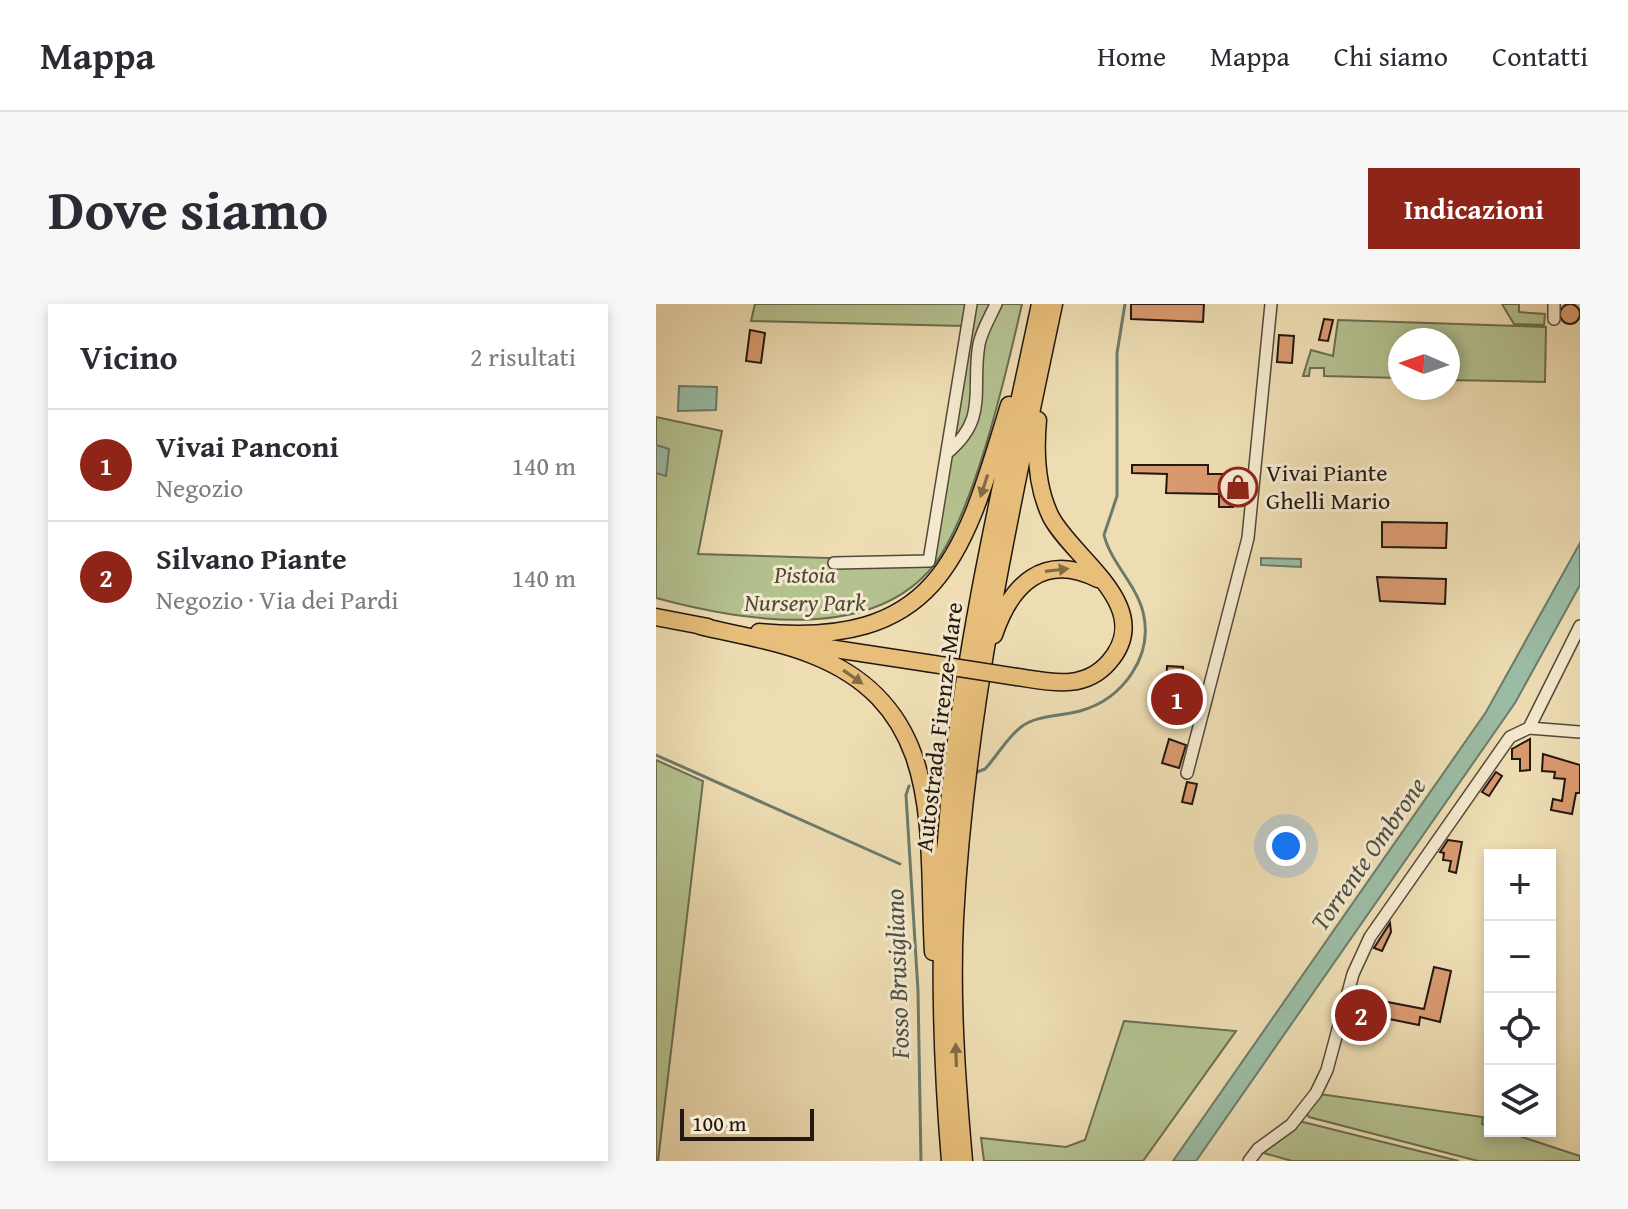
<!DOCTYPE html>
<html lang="it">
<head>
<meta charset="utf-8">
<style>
  :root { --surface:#fff; --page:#f7f7f7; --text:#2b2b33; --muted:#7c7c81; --line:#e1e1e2; --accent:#8f2418 }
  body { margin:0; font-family:"Gentium Book Plus",serif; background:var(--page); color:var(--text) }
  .controls { position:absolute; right:24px; bottom:24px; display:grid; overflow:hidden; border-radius:0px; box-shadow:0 4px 12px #0003 }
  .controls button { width:72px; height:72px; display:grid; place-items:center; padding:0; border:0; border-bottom:2px solid var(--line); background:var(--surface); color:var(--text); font:40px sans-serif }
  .compass { position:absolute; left:732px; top:24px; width:72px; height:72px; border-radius:50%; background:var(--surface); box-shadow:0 4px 12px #0003; rotate:272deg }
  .scale { position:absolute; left:24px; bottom:20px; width:134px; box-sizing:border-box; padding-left:8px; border:4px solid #221712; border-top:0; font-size:22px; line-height:28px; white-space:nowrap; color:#221712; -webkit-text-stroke:6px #f4e9ce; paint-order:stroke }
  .you { position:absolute; left:630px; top:542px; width:28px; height:28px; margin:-20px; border:6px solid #fff; border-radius:50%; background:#1a73e8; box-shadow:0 0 0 12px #1a73e833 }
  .badge { display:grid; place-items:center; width:52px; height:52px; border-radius:50%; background:var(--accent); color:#fff; font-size:26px; font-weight:700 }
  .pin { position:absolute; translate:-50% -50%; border:4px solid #fff; box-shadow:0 2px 8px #0006 }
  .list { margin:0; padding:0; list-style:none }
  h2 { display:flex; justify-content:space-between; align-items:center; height:104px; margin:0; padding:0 32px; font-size:34px }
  h2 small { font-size:26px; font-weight:400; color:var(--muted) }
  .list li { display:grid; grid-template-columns:52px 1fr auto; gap:24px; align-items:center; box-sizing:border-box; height:112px; padding:0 32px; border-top:2px solid var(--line) }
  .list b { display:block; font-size:30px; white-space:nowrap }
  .list p { margin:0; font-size:26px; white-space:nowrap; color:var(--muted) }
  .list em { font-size:26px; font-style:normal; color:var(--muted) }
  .icon { flex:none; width:44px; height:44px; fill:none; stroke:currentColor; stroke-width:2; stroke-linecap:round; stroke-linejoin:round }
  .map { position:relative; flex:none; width:924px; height:857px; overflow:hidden; border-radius:0px }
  header { display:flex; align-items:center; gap:48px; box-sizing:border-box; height:112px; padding:0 40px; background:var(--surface); border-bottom:2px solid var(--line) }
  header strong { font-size:38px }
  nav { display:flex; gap:44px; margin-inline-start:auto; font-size:28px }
  .intro { display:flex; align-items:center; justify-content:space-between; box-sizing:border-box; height:192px; padding:0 48px }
  h1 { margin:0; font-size:56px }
  .button { padding:20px 36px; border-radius:0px; background:var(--accent); color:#fff; font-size:28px; font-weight:700 }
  main { display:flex; gap:48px; padding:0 48px }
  aside { flex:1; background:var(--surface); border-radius:0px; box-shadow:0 4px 12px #0003 }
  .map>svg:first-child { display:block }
</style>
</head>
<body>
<header>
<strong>Mappa</strong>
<nav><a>Home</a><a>Mappa</a><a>Chi siamo</a><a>Contatti</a></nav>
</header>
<div class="intro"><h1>Dove siamo</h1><a class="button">Indicazioni</a></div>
<main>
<aside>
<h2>Vicino<small>2 risultati</small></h2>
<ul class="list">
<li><span class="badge">1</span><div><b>Vivai Panconi</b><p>Negozio</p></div><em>140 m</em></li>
<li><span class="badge">2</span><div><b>Silvano Piante</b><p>Negozio · Via dei Pardi</p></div><em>140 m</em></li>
</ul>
</aside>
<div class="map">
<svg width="924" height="857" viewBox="0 0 924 857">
  <rect width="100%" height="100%" fill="#eeddb3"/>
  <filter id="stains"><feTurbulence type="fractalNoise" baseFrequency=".0025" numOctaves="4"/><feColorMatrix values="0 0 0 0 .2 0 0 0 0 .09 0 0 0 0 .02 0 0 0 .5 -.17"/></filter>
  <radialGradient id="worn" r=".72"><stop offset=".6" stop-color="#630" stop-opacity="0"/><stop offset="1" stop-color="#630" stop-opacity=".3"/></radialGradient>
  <path fill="#b4c290" stroke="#6b6c51" stroke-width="2" d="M99 0H366C351 66 316 221 272 268 207 339 81 316 0 294V113L66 127 42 250 270 257 308 22 95 17Z
    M846 0H863V8L889 10 888 21 858 20Z
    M682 16 890 23 889 78 792 76V36H744V74L668 72V64H654L653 72H647L655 46 677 52Z
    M0 456 47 477 2 857H0Z
    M468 717 580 727 487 857H328L325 834 410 843 429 836Z
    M663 790 827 813 826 820 834 822V827H848L924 852V857H822L653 813 650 809Z
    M643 817 803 857H636L604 848Z"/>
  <path fill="#9bbda6" stroke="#6b7b6b" stroke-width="2" d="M23 82 61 83 60 106 22 107Z
    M0 141 13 145 10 172 0 169Z
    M924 239V281L859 399 540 857H517L830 408Z
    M605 254 645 255V263L605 261Z"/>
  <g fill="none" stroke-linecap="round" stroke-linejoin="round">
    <path stroke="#6b7b6b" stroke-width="3" d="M0 451 244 560
      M277 468 288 465
      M321 468 329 465C341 452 351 434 365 423 380 411 406 412 424 407 467 395 498 352 487 308 480 280 455 259 448 231L461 192V49L469 0
      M253 482 250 491 262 687 265 857"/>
  </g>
  <path fill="#da9a70" stroke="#221712" stroke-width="2" d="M475 0H548L547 18 475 15Z
    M904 10a10 10 0 1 1 20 0a10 10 0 1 1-20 0Z
    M668 15 677 16 672 37 663 36Z
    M94 26 109 29 105 59 90 57Z
    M623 31 638 32 636 59 621 58Z
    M476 161H552V170H577V175H585V190H577V203H563V190L510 189 511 170 476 169Z
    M726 218 791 219 790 244 726 243Z
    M721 273 790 275 789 300 724 297Z
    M511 362 527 363 525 401 501 399 502 383 510 384Z
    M513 435 530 441 523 464 506 459Z
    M874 435V466L864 467V455H856V445Z
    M887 450 924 461V489H920L916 510 895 506 897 495 906 497 909 475 898 474 899 468 886 467Z
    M840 468 846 472 833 492 826 488Z
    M531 478 541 480 536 500 526 498Z
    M792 536 806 538 800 569 793 567 795 557 787 556 788 549 784 548Z
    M734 619 735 628 726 647 718 644Z
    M778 663 795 667 784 718 764 713 763 721 723 713 726 697 768 705Z"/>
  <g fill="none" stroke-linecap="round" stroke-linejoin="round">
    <g stroke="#55483a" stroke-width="14">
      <path id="minor" d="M898 15V0
        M291 149C333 114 315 87 323 40 326 26 334 13 340 0
        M178 259 273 257 315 0
        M873 424 924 322
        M531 469 592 234 615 0
        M593 857 602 845 635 821 660 789 671 766 697 670 714 633 854 433 873 424 924 428"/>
    </g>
    <g stroke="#221712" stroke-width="19">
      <path id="highway" d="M0 313 52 323
        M44 322C81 331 121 337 156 351 291 404 270 529 277 648
        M103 328C285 345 308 249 353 101
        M338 331C355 280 388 248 442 275
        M146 340 271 359
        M361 373C394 378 428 387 453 358 501 303 417 255 395 213 380 183 379 149 382 116
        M294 857C284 738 282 619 293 500 309 331 349 166 384 0
        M308 857C301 777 295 696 299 615 310 406 355 204 398 0"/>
    </g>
    <use href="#minor" stroke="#f4e9ce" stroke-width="11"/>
    <use href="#highway" stroke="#e7be7a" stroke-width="16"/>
    <g stroke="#221712" stroke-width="19" stroke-linecap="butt">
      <path id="highway-bridge" d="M271 359 361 373"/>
    </g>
    <use href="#highway-bridge" stroke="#e7be7a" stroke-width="16"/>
  </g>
  <defs><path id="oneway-solid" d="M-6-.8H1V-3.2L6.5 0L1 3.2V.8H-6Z" transform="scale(2)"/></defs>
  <g fill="#846a46">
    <use href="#oneway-solid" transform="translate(328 182) rotate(108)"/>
    <use href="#oneway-solid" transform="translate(401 266) rotate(-7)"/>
    <use href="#oneway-solid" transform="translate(197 373) rotate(35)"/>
    <use href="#oneway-solid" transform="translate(300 751) rotate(-92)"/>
  </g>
  <defs>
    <g id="shop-ring" transform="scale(2)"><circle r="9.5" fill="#f4e9ce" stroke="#8f2418" stroke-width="1.5"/><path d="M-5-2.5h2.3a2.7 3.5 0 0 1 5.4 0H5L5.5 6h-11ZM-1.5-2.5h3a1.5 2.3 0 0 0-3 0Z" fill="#8f2418"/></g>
  </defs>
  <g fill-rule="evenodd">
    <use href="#shop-ring" x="582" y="183"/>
  </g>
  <g text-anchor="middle" stroke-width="6" stroke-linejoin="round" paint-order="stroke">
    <g font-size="24" fill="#221712" stroke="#f4e9ce" text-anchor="start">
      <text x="610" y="177">Vivai Piante<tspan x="610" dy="28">Ghelli Mario</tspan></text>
    </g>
    <g font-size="24" font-style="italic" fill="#4e4a38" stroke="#f4e9ce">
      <text x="149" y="279">Pistoia<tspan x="149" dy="28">Nursery Park</tspan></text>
    </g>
    <g font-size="24" fill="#221712" stroke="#f4e9ce">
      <text transform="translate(283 423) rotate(-83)" y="8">Autostrada Firenze-Mare</text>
    </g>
    <g font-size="26" font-style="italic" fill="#4c5146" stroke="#f4e9ce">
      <text transform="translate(712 550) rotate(-55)" y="9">Torrente Ombrone</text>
      <text transform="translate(241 670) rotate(-92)" y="9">Fosso Brusigliano</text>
    </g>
  </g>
  <rect width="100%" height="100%" filter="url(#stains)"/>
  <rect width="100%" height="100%" fill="url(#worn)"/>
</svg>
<div class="controls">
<button>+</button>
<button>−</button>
<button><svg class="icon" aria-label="locate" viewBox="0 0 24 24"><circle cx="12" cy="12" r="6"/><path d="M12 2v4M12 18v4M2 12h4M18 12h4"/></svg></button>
<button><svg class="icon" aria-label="layers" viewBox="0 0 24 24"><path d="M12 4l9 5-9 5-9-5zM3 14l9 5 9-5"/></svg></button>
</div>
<svg class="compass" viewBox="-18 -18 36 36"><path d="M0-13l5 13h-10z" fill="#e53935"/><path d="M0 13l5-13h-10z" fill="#7c7c81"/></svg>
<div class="scale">100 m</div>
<div class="you"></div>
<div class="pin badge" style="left:521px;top:395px">1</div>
<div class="pin badge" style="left:705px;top:711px">2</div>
</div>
</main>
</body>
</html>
